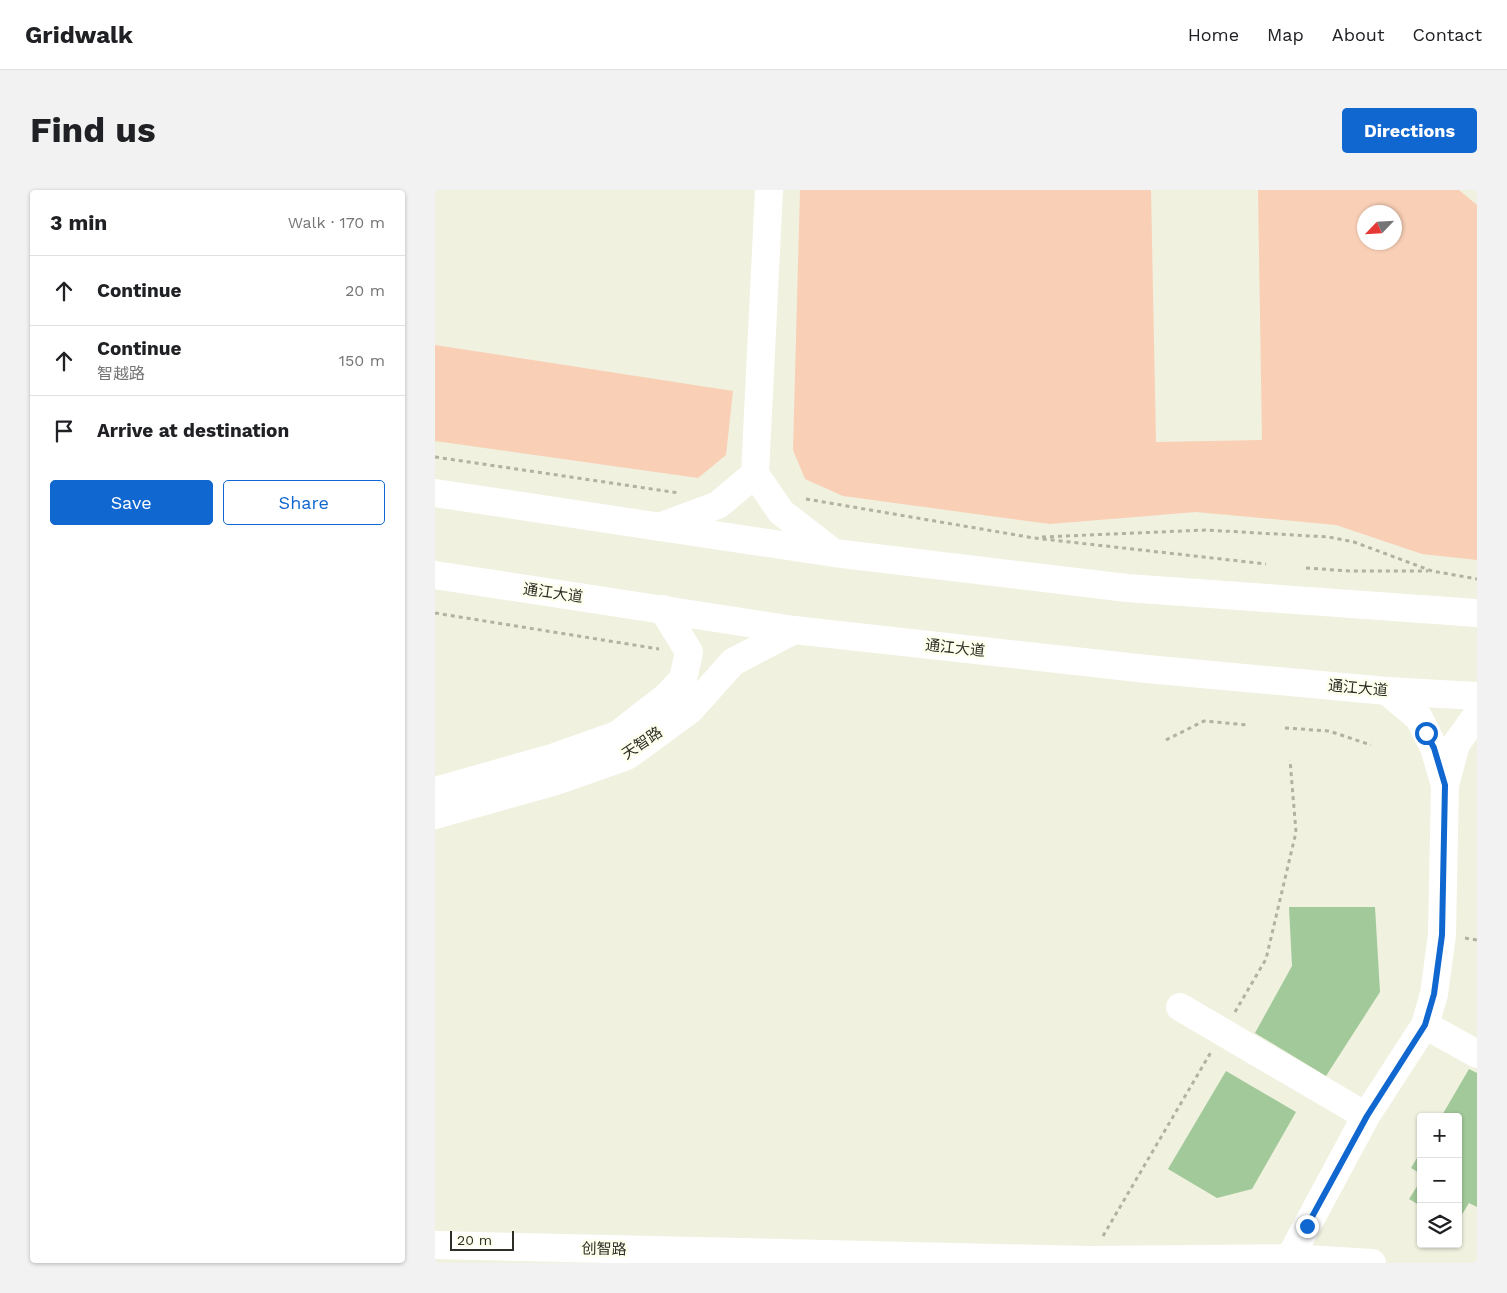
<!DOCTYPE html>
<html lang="en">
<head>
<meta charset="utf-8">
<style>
  :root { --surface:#fff; --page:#f2f2f2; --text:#202124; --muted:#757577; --line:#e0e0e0; --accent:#1067d0 }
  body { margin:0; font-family:"Work Sans","Noto Sans SC",sans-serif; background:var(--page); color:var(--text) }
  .controls { position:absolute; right:15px; bottom:15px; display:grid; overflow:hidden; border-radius:5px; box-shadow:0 1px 4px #0004 }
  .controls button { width:45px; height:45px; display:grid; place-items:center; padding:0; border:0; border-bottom:1px solid var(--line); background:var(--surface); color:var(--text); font:25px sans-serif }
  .compass { position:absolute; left:922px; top:15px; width:45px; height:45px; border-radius:50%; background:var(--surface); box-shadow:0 1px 4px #0004; rotate:245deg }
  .scale { position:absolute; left:15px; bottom:12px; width:64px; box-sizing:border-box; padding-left:5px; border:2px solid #2e2e27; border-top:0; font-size:14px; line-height:18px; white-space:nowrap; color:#2e2e27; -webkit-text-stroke:4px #fdffec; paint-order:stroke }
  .stop { position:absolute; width:15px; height:15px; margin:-11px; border:4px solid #1067d0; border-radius:50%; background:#fff }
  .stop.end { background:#1067d0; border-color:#fff; box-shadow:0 1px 5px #0008 }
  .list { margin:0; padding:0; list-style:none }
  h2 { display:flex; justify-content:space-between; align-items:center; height:65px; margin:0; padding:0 20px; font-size:21px }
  h2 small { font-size:16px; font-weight:400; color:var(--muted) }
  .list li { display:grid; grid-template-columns:32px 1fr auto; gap:15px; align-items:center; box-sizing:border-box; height:70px; padding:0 20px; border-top:1px solid var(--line) }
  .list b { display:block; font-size:19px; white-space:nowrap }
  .list p { margin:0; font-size:16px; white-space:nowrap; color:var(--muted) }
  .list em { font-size:16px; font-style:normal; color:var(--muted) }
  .actions { display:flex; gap:10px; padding:15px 20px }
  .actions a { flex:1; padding:11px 0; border:1px solid var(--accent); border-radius:5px; text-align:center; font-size:18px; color:var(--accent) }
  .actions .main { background:var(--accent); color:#fff }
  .icon { flex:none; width:28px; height:28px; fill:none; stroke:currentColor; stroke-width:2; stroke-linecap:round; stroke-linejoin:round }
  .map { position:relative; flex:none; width:1042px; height:1073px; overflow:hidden; border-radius:5px }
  header { display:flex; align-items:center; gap:30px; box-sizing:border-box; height:70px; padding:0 25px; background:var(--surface); border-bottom:1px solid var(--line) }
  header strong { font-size:24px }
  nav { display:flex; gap:28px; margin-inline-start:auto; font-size:18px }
  .intro { display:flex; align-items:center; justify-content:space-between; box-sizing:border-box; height:120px; padding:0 30px }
  h1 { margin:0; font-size:35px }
  .button { padding:12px 22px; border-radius:5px; background:var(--accent); color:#fff; font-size:18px; font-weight:700 }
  main { display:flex; gap:30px; padding:0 30px }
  aside { flex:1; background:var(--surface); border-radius:5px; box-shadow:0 1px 4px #0004 }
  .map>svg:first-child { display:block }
</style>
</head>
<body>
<header>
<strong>Gridwalk</strong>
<nav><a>Home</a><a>Map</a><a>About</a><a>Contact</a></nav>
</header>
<div class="intro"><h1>Find us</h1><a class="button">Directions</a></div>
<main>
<aside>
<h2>3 min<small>Walk · 170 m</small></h2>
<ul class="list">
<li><svg class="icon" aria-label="ahead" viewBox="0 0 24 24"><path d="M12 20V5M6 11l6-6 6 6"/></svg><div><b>Continue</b></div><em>20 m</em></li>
<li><svg class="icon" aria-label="ahead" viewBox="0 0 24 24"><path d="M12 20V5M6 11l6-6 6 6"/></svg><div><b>Continue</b><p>智越路</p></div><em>150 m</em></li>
<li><svg class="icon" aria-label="arrive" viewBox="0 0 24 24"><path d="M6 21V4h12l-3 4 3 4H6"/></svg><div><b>Arrive at destination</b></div></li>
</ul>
<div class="actions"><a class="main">Save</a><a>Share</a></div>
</aside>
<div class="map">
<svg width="1042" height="1073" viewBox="0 0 1042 1073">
  <rect width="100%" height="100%" fill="#f0f1df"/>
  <path fill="#f9cfb6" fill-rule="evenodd" d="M365 0H716L721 252 827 250 823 0H1024L1042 15V370L987 364 901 335 761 322 615 334 408 306 370 289 358 260ZM929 22H959V52H929Z
    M0 155 298 201 291 265 263 288 0 251Z"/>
  <path fill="#a2c99a" d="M854 717H940L945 802 891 886 820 843 857 776Z
    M1034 879 1042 883V1017L1034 1013 1023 1031V927H1006Z
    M791 881 861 922 817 999 782 1008 733 979Z
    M986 961V984L976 978Z
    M986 990V1016L974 1009Z"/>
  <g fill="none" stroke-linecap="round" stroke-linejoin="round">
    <path stroke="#b1b2a3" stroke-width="3" stroke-dasharray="4 4" stroke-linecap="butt" d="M0 267 244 303
      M371 309 599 348 831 374
      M607 347 771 340 894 347 919 352 997 381 1042 389
      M871 378 915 381H993
      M0 423 224 459
      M850 538 894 541 936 555
      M731 550 769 531 813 535
      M1030 748 1042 750
      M800 822 831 769 861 642 855 570
      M668 1046 776 862"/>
    <path stroke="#fff" stroke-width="28" d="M320 284 334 0
      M224 337 283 315 320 284 346 322 399 363
      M952 501 984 528 999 558 1010 595 1021 554 1042 525
      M0 601 117 568 182 545 231 507 248 489 254 462 228 419
      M0 625 121 591 192 566 255 520 298 472 359 440
      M745 817 931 926
      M990 835 1042 864
      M0 1055 653 1070 855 1068 937 1073
      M852 1073 931 926 990 835 999 804 1007 745 1010 595"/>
    <path stroke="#fff" stroke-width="28" d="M0 303 399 363 692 398 1042 423
      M0 385 359 440 712 479 952 501 1042 506"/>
  </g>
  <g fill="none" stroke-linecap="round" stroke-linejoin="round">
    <path stroke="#1067d0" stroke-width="6" d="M872 1036 932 926 990 835 999 804 1007 745 1010 595 999 558 991 543"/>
  </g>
  <g text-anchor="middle" stroke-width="5" stroke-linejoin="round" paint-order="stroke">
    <g font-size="15" fill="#2e2e27" stroke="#fdffec">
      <text transform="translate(118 403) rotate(8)" y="5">通江大道</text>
      <text transform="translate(520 458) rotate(6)" y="5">通江大道</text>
      <text transform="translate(923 498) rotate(5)" y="5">通江大道</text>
      <text transform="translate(207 553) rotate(-34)" y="5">天智路</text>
      <text transform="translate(169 1059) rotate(1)" y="5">创智路</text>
    </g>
  </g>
</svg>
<div class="controls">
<button>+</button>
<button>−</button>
<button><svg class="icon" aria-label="layers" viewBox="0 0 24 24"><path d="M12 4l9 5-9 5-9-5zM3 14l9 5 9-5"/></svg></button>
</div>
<svg class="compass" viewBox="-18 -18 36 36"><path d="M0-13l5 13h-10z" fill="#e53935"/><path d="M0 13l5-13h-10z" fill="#757577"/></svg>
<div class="scale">20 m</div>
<div class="stop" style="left:991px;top:543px"></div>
<div class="stop end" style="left:872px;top:1036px"></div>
</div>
</main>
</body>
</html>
